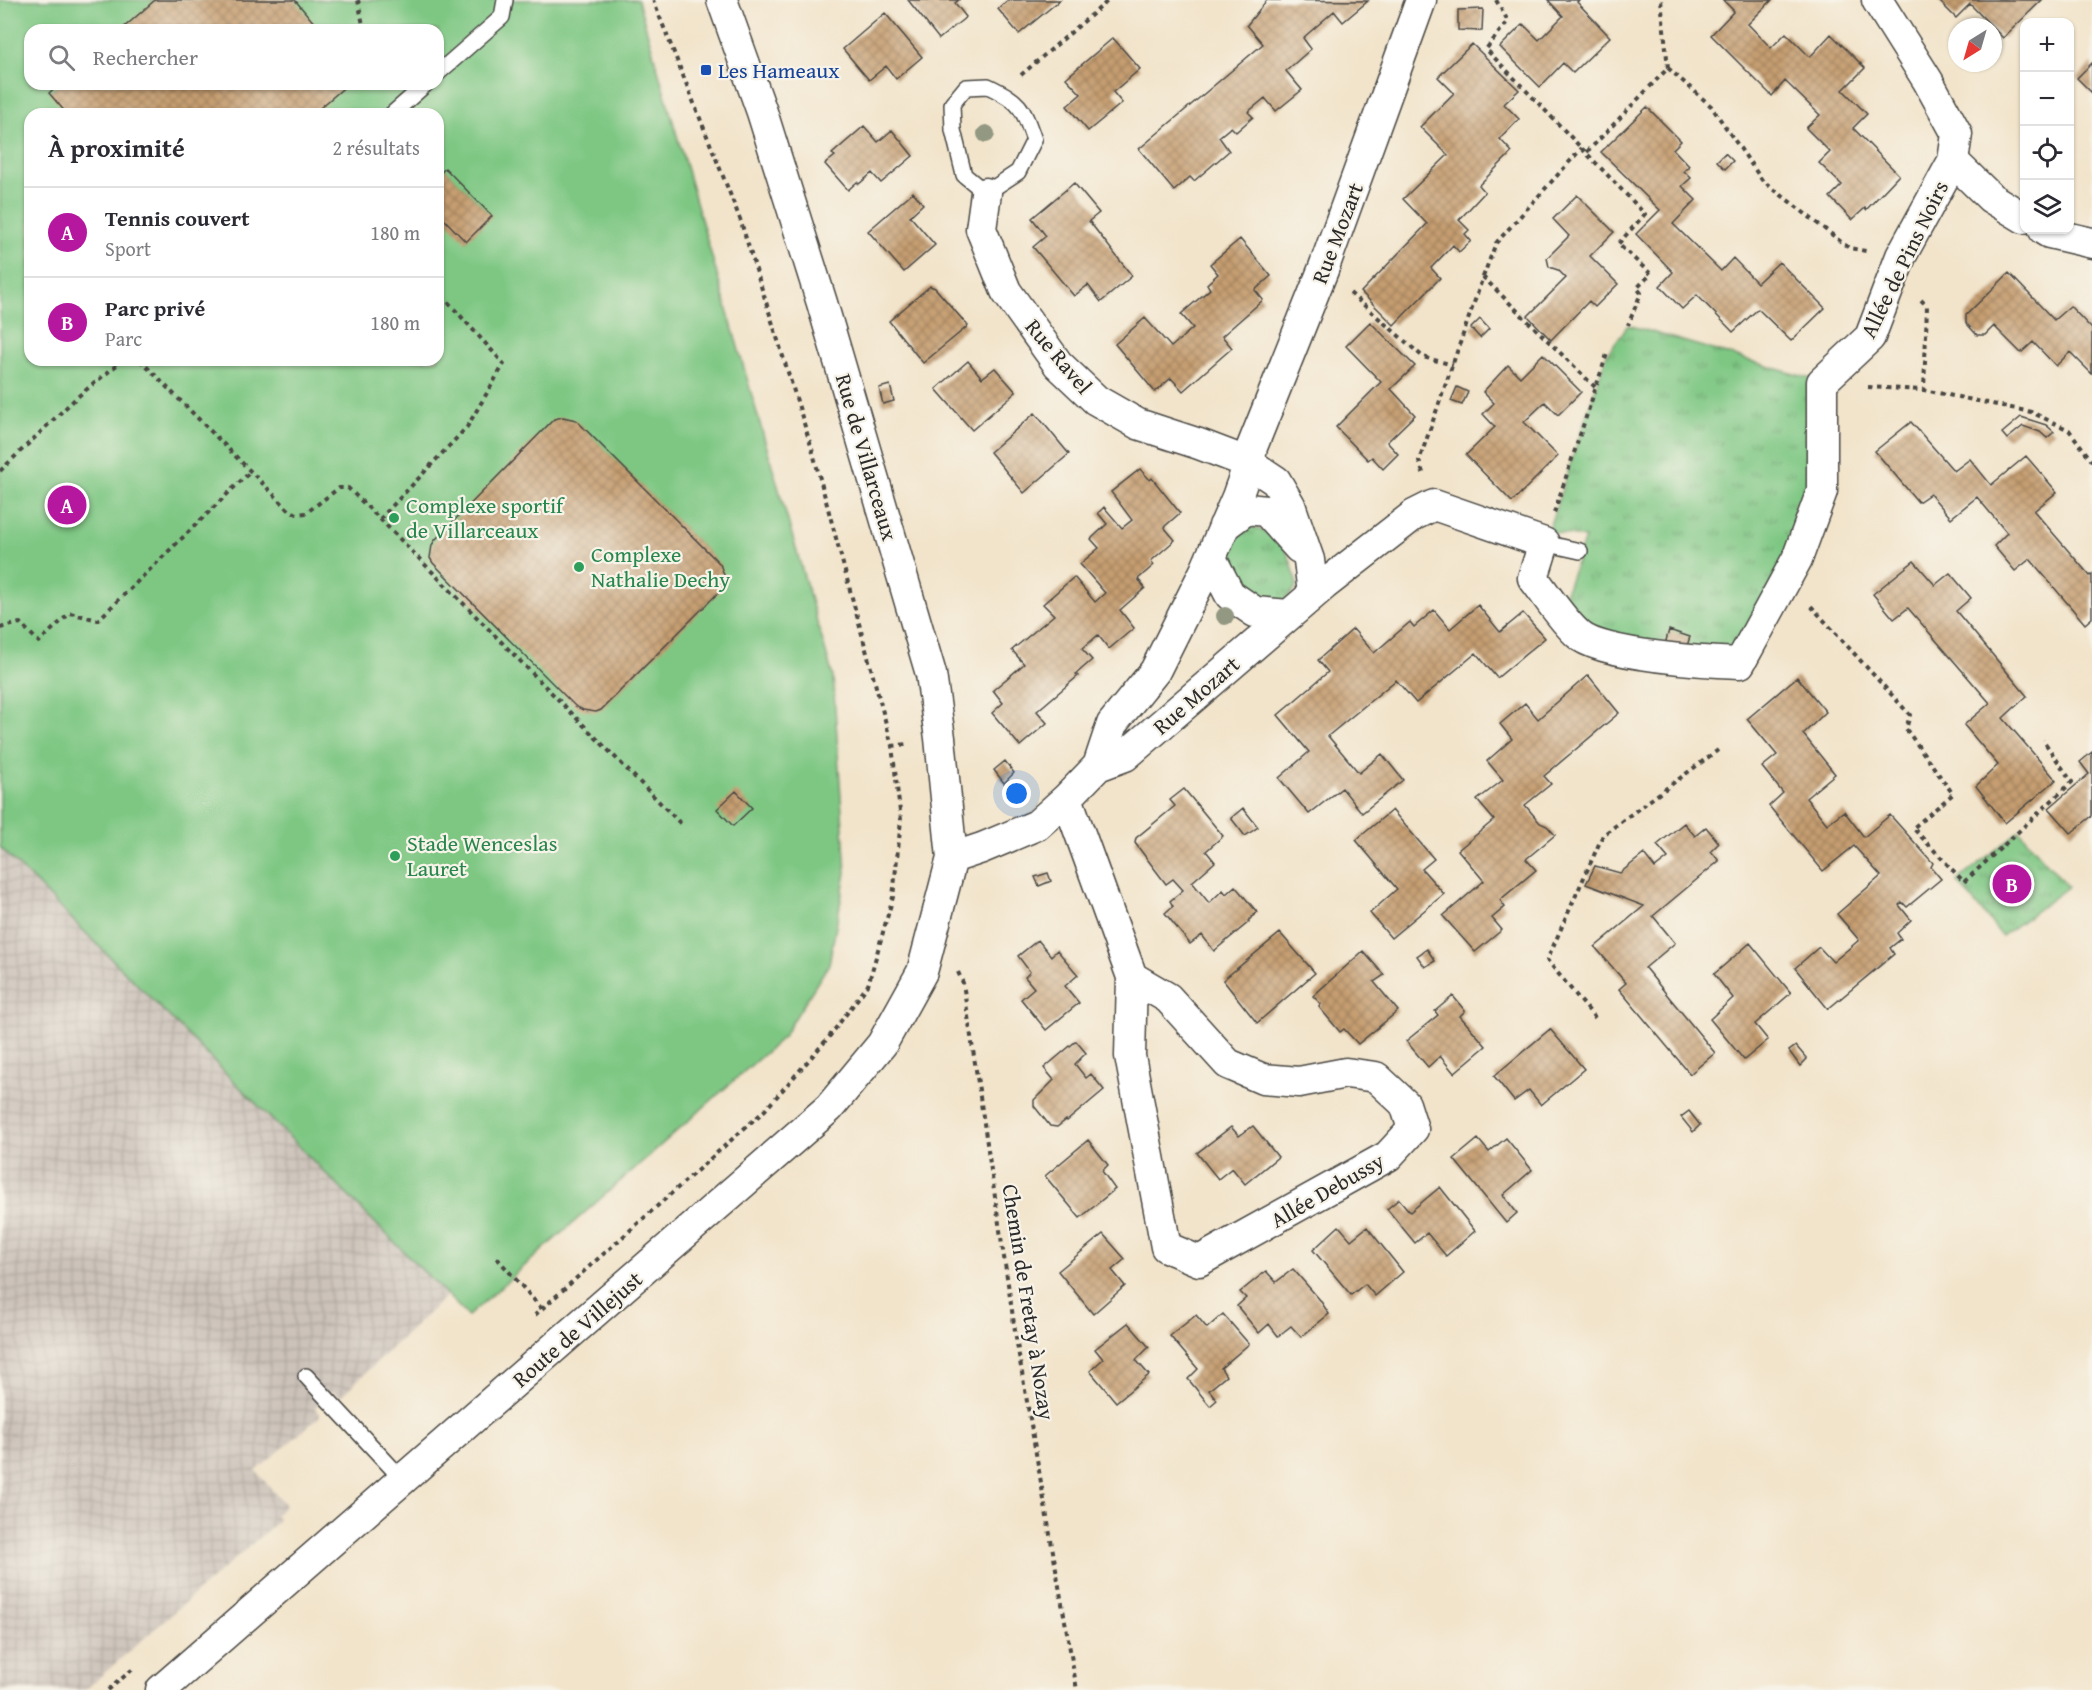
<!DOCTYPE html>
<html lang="fr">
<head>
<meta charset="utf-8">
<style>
  :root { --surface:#fff; --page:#f2f2f3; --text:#2b2b33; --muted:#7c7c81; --line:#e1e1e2; --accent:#b5179e }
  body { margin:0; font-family:"Gentium Book Plus",serif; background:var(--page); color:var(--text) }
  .controls { position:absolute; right:18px; top:18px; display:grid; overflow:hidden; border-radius:12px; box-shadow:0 2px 4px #0004 }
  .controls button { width:54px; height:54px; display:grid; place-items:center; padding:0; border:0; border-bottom:2px solid var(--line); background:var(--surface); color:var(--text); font:30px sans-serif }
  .compass { position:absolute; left:1948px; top:18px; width:54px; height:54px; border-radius:50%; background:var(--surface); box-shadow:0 2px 4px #0004; rotate:217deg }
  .you { position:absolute; left:1017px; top:794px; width:21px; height:21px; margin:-15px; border:4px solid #fff; border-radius:50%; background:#1a73e8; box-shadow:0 0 0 9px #1a73e833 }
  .badge { display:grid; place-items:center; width:39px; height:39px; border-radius:50%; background:var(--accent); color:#fff; font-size:20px; font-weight:700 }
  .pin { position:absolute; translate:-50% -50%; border:3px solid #fff; box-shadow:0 2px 6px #0006 }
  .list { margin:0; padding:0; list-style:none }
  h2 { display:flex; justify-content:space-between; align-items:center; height:78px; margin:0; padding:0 24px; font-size:26px }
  h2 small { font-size:20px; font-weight:400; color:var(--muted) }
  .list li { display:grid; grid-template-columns:39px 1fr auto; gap:18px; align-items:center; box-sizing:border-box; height:90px; padding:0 24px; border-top:2px solid var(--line) }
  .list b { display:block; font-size:22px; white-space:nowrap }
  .list p { margin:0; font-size:20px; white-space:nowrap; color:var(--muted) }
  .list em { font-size:20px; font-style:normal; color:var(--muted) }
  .icon { flex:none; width:33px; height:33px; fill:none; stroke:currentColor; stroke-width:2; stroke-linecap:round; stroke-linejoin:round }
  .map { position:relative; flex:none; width:2092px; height:1690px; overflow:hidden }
  .search { position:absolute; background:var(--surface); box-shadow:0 2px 4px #0004; left:24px; top:24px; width:420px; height:66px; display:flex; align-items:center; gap:15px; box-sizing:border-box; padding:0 21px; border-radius:18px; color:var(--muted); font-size:22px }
  .panel { position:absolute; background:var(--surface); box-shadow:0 2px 4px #0004; left:24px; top:108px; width:420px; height:258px; border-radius:18px }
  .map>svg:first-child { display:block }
</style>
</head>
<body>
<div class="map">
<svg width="2092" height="1690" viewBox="0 0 2092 1690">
  <defs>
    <pattern id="industrial-grid" width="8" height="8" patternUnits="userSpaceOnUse" patternTransform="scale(1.5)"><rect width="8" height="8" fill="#ccc2b9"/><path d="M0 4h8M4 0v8" fill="none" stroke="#afa79f"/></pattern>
    <pattern id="grass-tufts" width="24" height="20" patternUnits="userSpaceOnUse" patternTransform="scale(1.5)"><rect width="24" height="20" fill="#7ec783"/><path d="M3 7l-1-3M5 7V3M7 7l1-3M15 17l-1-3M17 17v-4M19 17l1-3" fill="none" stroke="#67a26b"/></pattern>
    <pattern id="building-cross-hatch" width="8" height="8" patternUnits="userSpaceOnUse" patternTransform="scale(1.5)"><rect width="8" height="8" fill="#c69e71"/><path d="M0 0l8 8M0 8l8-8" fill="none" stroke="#a1815d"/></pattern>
  </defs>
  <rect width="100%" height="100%" fill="#f7f3e8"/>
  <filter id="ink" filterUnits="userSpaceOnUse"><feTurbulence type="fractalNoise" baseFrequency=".0167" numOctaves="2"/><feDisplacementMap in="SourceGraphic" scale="12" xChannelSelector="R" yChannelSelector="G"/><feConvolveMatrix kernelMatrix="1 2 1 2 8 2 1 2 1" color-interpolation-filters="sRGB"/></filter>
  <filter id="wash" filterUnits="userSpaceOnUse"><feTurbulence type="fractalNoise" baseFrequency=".008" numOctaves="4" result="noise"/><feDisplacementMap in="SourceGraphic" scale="24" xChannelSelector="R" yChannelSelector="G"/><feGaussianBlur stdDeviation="1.35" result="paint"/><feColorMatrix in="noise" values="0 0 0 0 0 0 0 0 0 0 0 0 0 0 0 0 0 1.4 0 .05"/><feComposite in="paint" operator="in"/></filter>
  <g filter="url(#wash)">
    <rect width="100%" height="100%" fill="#f2e4cb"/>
    <path fill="url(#industrial-grid)" d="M0 847 447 1295 340 1397 332 1391 315 1408 320 1416 256 1471 285 1505 275 1516 279 1520 85 1690H0Z"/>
    <path fill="url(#grass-tufts)" stroke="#547957" stroke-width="1.5" d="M1628 325 1822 382V491L1740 663 1593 645 1559 611 1585 538 1548 531 1607 354Z
      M1248 526C1283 535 1291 553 1297 586L1289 596 1278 604 1249 595 1227 569C1229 547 1230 540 1248 526Z
      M2019 831 2068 887 2002 936 1957 881Z"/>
    <path fill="#7ec783" stroke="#547957" stroke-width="1.5" fill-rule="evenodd" d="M0 0H638L833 677 846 873 829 964 783 1037 468 1316 0 847ZM30 30H438V84H30ZM30 114H438V360H30Z"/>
    <g id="blocks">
      <path fill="url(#building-cross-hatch)" d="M155 0H295L320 30H121Z
        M908 0H959L955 3 966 17 939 39Z
        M1008 0H1060L1019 34 998 9Z
        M1267 0 1368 1 1343 22 1334 11 1303 38 1311 49 1286 71 1302 90 1276 111 1265 98 1248 112 1253 117 1236 132 1231 127 1219 137 1229 151 1194 181 1190 177 1174 191 1139 149 1263 44 1247 25Z
        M1548 0H1579L1577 2 1610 37 1573 73 1563 63 1540 87 1500 47 1523 24 1539 40 1563 16Z
        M1723 0H1772L1748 24 1771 48 1786 33 1810 57 1831 34 1865 68 1843 90 1867 114 1853 128 1899 175 1866 210 1865 208 1852 220 1830 197 1842 185 1819 163 1830 152 1806 128 1820 115 1785 81 1772 96 1711 35 1734 11Z
        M1938 0H2042L2003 38 1970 4 1956 18Z
        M1483 9 1482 31 1458 30V10Z
        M885 13 922 57 896 79 886 66 869 80 843 49Z
        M1113 38 1140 69 1113 92 1122 103 1088 131 1067 106 1081 94 1066 78Z
        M1472 44 1519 90 1504 104 1519 119 1500 139 1512 152 1479 185 1485 192 1459 220 1469 230 1465 234 1471 241 1459 252 1453 245 1431 268 1440 278 1394 325 1361 292 1427 224 1403 199 1448 155 1420 127 1454 93 1438 77Z
        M2092 63V93L2077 78Z
        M59 84H348L313 114H67L49 93Z
        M1647 107 1681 141 1673 149 1689 166 1684 171 1691 178 1682 186 1696 200 1673 224 1721 271 1733 258 1757 283 1779 262 1825 308 1791 341 1758 309 1733 332 1697 295 1682 309 1660 286 1673 272 1636 234 1660 210 1601 152Z
        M864 126 878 142 892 130 913 156 881 183 872 173 859 184 857 182 848 190 825 164 835 156 832 154Z
        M1725 153 1733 161 1725 169 1717 161Z
        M445 168 492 216 466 242 443 218 438 223V176Z
        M1074 183 1099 213 1089 221 1132 276 1101 302 1088 285 1074 296 1033 247 1046 236 1032 218Z
        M913 192 923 204 910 216 935 245 904 272 868 231Z
        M1577 195 1614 232 1590 256 1618 284 1595 307 1589 301 1551 340 1528 316 1566 278 1558 270 1549 267 1547 258 1569 236 1553 219Z
        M1240 239 1271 276 1255 290 1263 300 1222 336 1232 348 1183 391 1171 378 1155 392 1115 344 1145 318 1171 347 1193 328 1181 314 1210 289 1207 284 1218 274 1210 264Z
        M2009 273 2054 320 2070 306 2092 329V374L2070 352 2056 366 2033 342 2021 353 1994 326 1985 335H1977L1966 323V315Z
        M930 286 935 288 968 326 923 363 889 321Z
        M1480 319 1489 329 1480 338 1471 328Z
        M1370 322 1415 366 1391 389 1415 415 1387 442 1398 454 1383 469 1372 457 1368 460 1336 427 1381 382 1346 346Z
        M1543 354 1581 392 1558 415 1545 402 1524 422 1558 456 1512 502 1466 455 1495 427 1483 414 1494 403 1483 392 1508 365 1520 377Z
        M968 361 982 378 995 368 1016 392 972 430 936 389Z
        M890 385 894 401 883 404 879 388Z
        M1457 387 1468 392 1462 405 1451 401Z
        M1035 413 1069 454 1024 493 990 452Z
        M563 417 576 420 720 564 725 578 723 588 601 710 596 712 583 710 575 706 433 563 430 558 432 545 435 540 554 419Z
        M2021 417 2046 425 2054 432 2047 438 2040 432 2023 426 2007 439 2002 433Z
        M1911 422 1954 471 1970 459 1991 485 2026 456 2057 492 2034 511 2090 576 2092 574V618L2085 624 2030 559 2015 571 1994 546 2007 533 1977 497 1951 518 1930 494 1918 502 1875 451Z
        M1140 469 1150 480 1152 478 1180 513 1164 527 1175 540 1151 561 1154 565 1138 579 1145 588 1120 610 1134 628 1109 649 1098 635 1082 649 1092 660 1076 674 1078 676 1037 711 1047 723 1020 746 992 713 1003 703 993 690 1024 664 1012 650 1054 615 1043 604 1074 577 1095 602 1105 593 1080 564 1099 548 1091 539 1107 524 1098 513 1104 507 1122 528 1132 520 1111 492Z
        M1914 561 1935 585 1950 573 1971 598 1956 611 2027 696 2003 718 2056 780 2005 823 1976 786 1998 765 1964 725 1990 703 1908 608 1894 619 1873 594Z
        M1478 605 1500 632 1523 613 1545 638 1497 678 1476 653 1416 703 1396 680 1328 736 1359 773 1382 754 1403 780 1362 813 1342 788 1309 814 1279 778 1309 752 1278 715 1328 672 1318 660 1353 629 1374 653 1410 622 1414 627 1434 610 1450 629Z
        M1669 630 1690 637 1684 654 1664 648Z
        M1588 675 1619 713 1544 776 1551 784 1525 805 1540 823 1547 826 1555 835 1526 859 1536 870 1500 900 1505 907 1492 918 1502 930 1475 952 1443 916 1484 881 1458 850 1494 820 1477 800 1503 780 1487 761 1512 739 1500 724 1525 703 1538 719Z
        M1797 677 1826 712 1803 734 1835 774 1806 798 1827 824 1844 811 1864 837 1890 815 1933 863 1931 867 1941 879 1907 907 1902 902 1899 905 1911 920 1897 933 1901 939 1890 948 1894 954 1828 1009 1795 968 1819 947 1833 962 1859 940 1837 914 1881 876 1854 846 1823 871 1769 806 1783 793 1762 767 1777 755 1747 719Z
        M2092 752V816L2071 833 2049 808 2089 774 2080 762Z
        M1005 761 1014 773 1004 783 994 770Z
        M1184 789 1223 836 1206 851 1215 862 1192 882 1209 903 1223 890 1226 894 1235 886 1257 912 1248 921 1249 922 1214 951 1202 935 1190 944 1165 913 1173 906 1170 901 1183 890 1173 879 1166 884 1135 843 1136 838 1175 806 1170 800Z
        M736 791 752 808 733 826 717 809Z
        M1243 808 1258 827 1245 836 1231 818Z
        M1392 810 1434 859 1422 869 1444 894 1391 938 1370 913 1397 889 1356 840Z
        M1684 823 1695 836 1706 827 1719 843 1711 851 1719 861 1653 916 1675 943 1645 968 1715 1053 1690 1074 1619 989 1626 983 1595 947 1644 906 1586 884 1595 866 1620 873 1644 854 1655 868 1668 858 1657 845Z
        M1048 873 1051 881 1039 886 1035 877Z
        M1280 933 1315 973 1257 1023 1223 980Z
        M1038 940 1051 956 1057 950 1078 975 1065 986 1079 1003 1046 1030 1021 999 1034 988 1025 977 1030 972 1018 956Z
        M1750 943 1791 993 1755 1024 1768 1040 1744 1060 1710 1019 1733 998 1714 974Z
        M1427 949 1435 961 1425 967 1417 956Z
        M1363 951 1384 975 1374 982 1398 1011 1358 1044 1344 1029 1340 1032 1319 1007 1321 1004 1313 996Z
        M1453 996 1465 1011 1460 1016 1486 1046 1454 1073 1440 1056 1428 1067 1406 1041 1438 1015 1435 1011Z
        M1550 1029 1584 1069 1541 1105 1529 1090 1514 1101 1494 1076Z
        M1076 1041 1086 1053 1075 1064 1086 1078 1091 1074 1104 1090 1067 1121 1066 1120 1057 1127 1050 1126 1034 1106V1100L1054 1080 1044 1068Z
        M1796 1046 1807 1059 1800 1066 1789 1051Z
        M1689 1111 1700 1125 1693 1132 1681 1117Z
        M1253 1126 1278 1157 1245 1184 1232 1168 1218 1179 1197 1153 1231 1127 1239 1136Z
        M1506 1138 1532 1170 1503 1195 1517 1213 1506 1223 1454 1159 1478 1139 1489 1152Z
        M1088 1140 1108 1165 1102 1171 1115 1189 1080 1218 1045 1176Z
        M1440 1187 1475 1231 1446 1256 1427 1233 1415 1243 1387 1209 1399 1199 1410 1212Z
        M1339 1226 1351 1240 1367 1227 1403 1272 1375 1296 1365 1284 1351 1295 1313 1250Z
        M1103 1234 1125 1259 1112 1270 1125 1286 1093 1314 1058 1271Z
        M1293 1269 1320 1300 1329 1314 1301 1337 1291 1326 1278 1336 1269 1324 1259 1333 1237 1306 1246 1298 1240 1292 1266 1271 1276 1282Z
        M1223 1314 1249 1344 1221 1368 1226 1376 1209 1390 1217 1400 1210 1406 1188 1379 1198 1369 1170 1336 1196 1315 1207 1328Z
        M1128 1323 1149 1347 1136 1360 1149 1375 1116 1402 1090 1371 1103 1359 1095 1349Z"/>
    </g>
  </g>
  <g filter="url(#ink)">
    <use href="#blocks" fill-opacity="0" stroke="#494743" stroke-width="1.5"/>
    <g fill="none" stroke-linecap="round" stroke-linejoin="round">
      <g stroke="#494743" stroke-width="18">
        <path id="lane" d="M438 73 502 17 505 0
          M988 86C1021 102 1022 106 1034 140L1018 172 986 193 964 175 953 130 952 104 966 87Z
          M392 114 426 84
          M1544 543 1580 551
          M306 1376 403 1480"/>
      </g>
      <g stroke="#494743" stroke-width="33">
        <path id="street" d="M1877 0 1928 81 1957 134 1953 161 1991 198 2024 218
          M986 193 981 229 1006 291 1058 364 1096 400 1138 424 1199 444 1249 463 1276 481 1290 505 1309 560 1313 594
          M2044 230 2049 233 2092 243
          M1224 526 1247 509 1266 511 1299 548
          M1211 558 1230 595 1255 612 1289 615
          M1098 766 1112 724 1155 671 1205 571 1237 497 1249 463 1252 447 1323 270 1421 0
          M1067 798 1132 977 1130 1056 1166 1247 1199 1261 1388 1156 1413 1129 1405 1104 1376 1077 1346 1073 1299 1082 1263 1079 1228 1064 1168 998 1132 977
          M952 858 982 848 1037 825 1067 798 1098 766 1125 756 1324 585 1414 515 1434 505 1544 543 1533 578C1548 597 1561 619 1579 635 1600 655 1708 662 1740 663L1797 559 1822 491V382L1870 337 1901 256 1953 161
          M161 1690 829 1108 882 1044 922 972 952 858 940 738 931 674 822 303 762 112 722 0"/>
      </g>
      <path stroke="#494743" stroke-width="4" stroke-dasharray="4.5 4.5" stroke-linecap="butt" d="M358 0 364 30
        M1496 0 1508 21 1486 49 1645 214 1618 244 1651 274 1637 288 1641 293 1628 325
        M1668 68 1711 106 1762 180 1849 248 1866 251
        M1021 75 1109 0
        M374 84 375 93
        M1587 152 1668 68 1661 0
        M1483 277 1496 243 1582 148
        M1350 293 1423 357 1453 365
        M1921 300 1927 306 1924 390
        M140 360 289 510 297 514 306 513 339 488H348L380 519 467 427 504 364 438 291
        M1868 387 1924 390 2031 412 2069 430 2092 461
        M0 471 76 398 123 360
        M1423 473 1419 461 1483 277 1596 388
        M1554 513 1607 354
        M380 519 681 824
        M1811 606 1910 715 1906 729 1953 794 1913 828 1964 882 2072 782 2043 740
        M0 628 20 623 39 642 70 613 98 620 251 471
        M892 746 907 744
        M958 972 963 983 1017 1344 1077 1690
        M1595 1018 1547 960 1603 835 1718 750
        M497 1258 542 1309
        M535 1315 765 1110 829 1037 868 985 893 897 901 820 892 746 812 449 740 219 653 0
        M108 1690 133 1669"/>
      <use href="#lane" stroke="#fff" stroke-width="15"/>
      <use href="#street" stroke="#fff" stroke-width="30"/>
    </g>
    <g fill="#929881">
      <circle cx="986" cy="134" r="9"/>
      <circle cx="1225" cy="616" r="9"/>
    </g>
  </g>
  <rect fill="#1a4fb4" stroke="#f7f3e8" stroke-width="2" x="700" y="64" width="12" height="12" rx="3"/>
  <g fill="#2e9e5b" stroke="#f7f3e8" stroke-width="2">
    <circle cx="394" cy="518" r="6"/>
    <circle cx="579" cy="567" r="6"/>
    <circle cx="395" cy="856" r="6"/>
  </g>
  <g text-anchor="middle" stroke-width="4.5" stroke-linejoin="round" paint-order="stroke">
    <g font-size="22" fill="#164399" stroke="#f7f3e8" text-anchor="start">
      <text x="718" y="78">Les Hameaux</text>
    </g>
    <g font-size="22" fill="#2b2b2b" stroke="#f7f3e8">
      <text transform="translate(1337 233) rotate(-69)" y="8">Rue Mozart</text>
      <text transform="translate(1904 259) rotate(-64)" y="8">Allée de Pins Noirs</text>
      <text transform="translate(1059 356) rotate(50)" y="8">Rue Ravel</text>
      <text transform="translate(867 457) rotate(74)" y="8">Rue de Villarceaux</text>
      <text transform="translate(1196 695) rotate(-41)" y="8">Rue Mozart</text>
      <text transform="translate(1327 1190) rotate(-30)" y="8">Allée Debussy</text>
      <text transform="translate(1029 1302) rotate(81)" y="8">Chemin de Fretay à Nozay</text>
      <text transform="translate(577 1329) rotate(-41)" y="8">Route de Villejust</text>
    </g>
    <g font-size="22" fill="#27864d" stroke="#f7f3e8" text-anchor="start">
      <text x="406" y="513">Complexe sportif<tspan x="406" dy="25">de Villarceaux</tspan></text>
      <text x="591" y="562">Complexe<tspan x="591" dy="25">Nathalie Dechy</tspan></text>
      <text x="407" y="851">Stade Wenceslas<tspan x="407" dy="25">Lauret</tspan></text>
    </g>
  </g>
</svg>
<div class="controls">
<button>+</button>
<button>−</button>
<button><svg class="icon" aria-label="locate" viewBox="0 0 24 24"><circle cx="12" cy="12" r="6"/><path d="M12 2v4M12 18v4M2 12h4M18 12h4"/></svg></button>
<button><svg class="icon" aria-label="layers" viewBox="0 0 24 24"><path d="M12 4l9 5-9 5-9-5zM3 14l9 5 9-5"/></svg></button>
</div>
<svg class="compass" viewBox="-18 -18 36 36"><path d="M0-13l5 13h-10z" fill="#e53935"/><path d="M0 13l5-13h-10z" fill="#7c7c81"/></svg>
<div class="you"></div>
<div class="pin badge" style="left:67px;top:505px">A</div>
<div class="pin badge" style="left:2012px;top:884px">B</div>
<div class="search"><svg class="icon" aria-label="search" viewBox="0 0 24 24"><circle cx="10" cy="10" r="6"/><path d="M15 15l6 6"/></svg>Rechercher</div>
<section class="panel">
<h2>À proximité<small>2 résultats</small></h2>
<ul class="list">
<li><span class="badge">A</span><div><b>Tennis couvert</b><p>Sport</p></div><em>180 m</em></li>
<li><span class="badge">B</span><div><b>Parc privé</b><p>Parc</p></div><em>180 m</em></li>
</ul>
</section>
</div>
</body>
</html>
